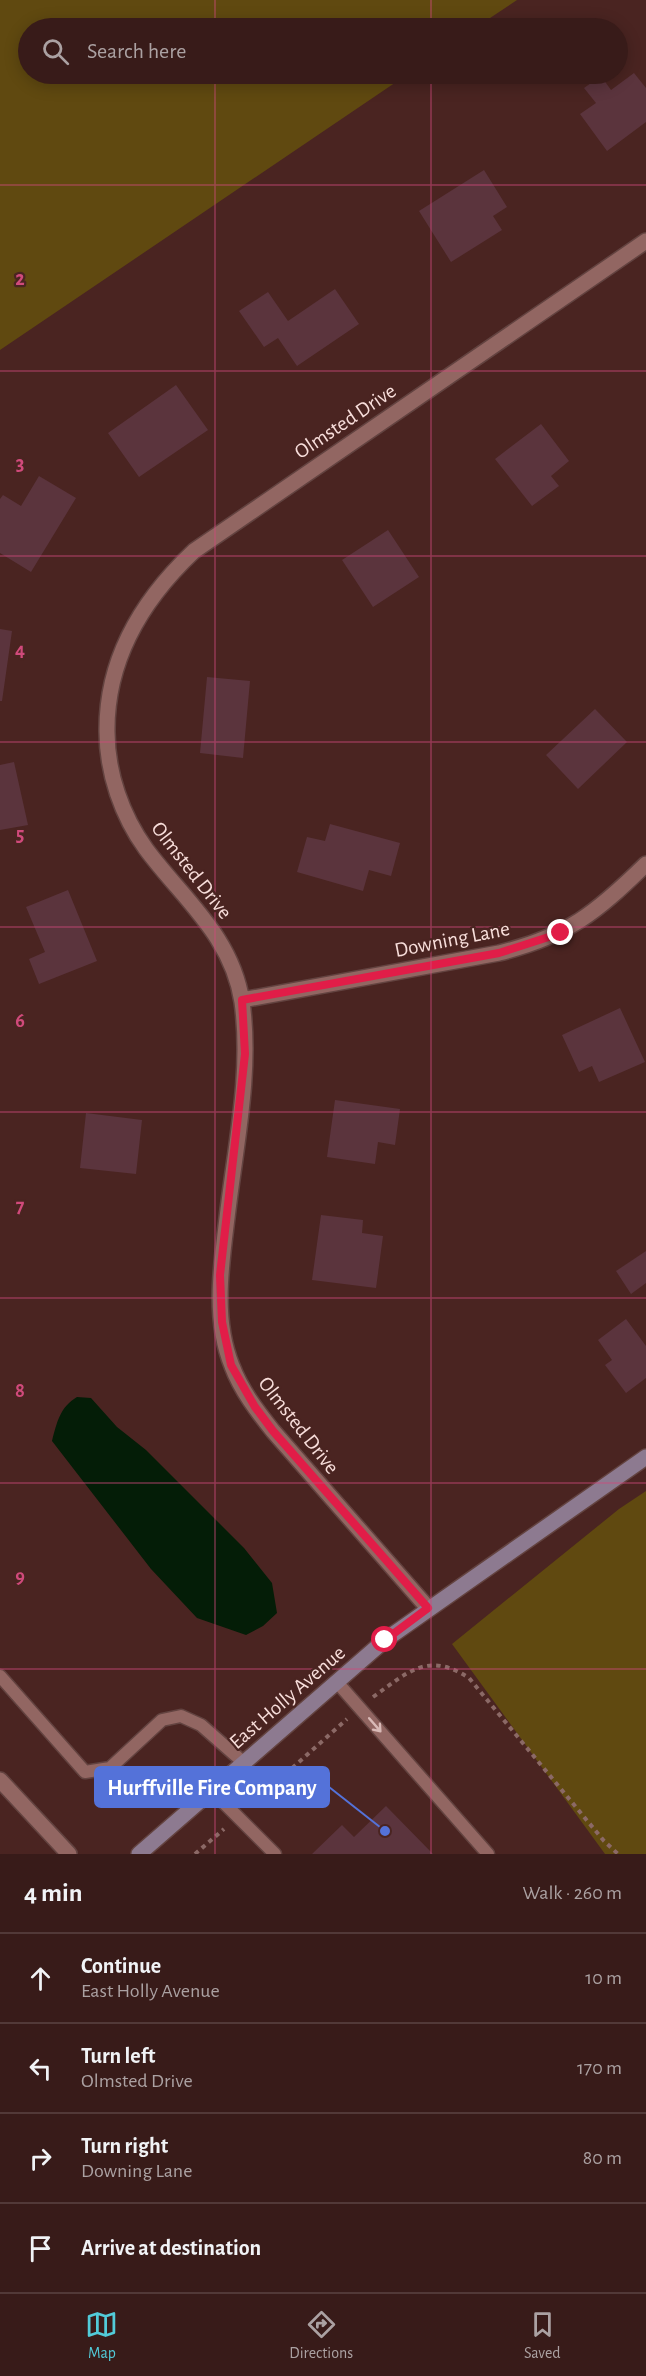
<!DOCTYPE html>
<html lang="en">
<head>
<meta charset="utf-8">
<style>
  :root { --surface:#381b19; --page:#432826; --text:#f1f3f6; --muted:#aba1a2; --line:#523938; --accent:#52cbd9 }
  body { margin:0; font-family:"Alegreya Sans",sans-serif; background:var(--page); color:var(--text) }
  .stop { position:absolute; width:18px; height:18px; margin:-14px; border:4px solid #e11d48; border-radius:50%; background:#fff }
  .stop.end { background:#e11d48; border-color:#fff; box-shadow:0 2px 6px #0008 }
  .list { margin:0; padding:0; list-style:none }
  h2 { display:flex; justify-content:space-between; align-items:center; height:78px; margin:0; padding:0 24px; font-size:26px }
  h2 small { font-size:20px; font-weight:400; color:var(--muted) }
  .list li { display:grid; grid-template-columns:39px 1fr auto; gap:18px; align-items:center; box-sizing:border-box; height:90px; padding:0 24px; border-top:2px solid var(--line) }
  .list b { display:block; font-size:22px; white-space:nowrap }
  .list p { margin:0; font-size:20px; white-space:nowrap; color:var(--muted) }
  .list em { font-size:20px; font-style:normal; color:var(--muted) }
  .icon { flex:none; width:33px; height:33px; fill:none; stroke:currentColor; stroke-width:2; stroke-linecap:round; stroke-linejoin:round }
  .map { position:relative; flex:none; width:646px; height:1854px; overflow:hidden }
  .search { position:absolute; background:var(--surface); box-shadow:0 3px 15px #0003; left:18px; right:18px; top:18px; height:66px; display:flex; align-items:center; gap:15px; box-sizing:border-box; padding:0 21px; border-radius:33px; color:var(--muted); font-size:22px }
  .sheet { height:438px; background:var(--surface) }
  nav { display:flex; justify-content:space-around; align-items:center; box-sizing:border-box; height:84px; border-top:2px solid var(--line); background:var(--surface); font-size:16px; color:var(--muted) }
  nav a { display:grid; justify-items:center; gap:3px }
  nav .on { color:var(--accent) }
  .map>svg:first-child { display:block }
</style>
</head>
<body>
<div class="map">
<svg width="646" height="1854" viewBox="0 0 646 1854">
  <rect width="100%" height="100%" fill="#4a2421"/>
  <path fill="#604910" d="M0 0H517L475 28H28V74H408L0 350Z
    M646 1491V1854H605L452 1644 619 1509Z"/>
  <path fill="#041d07" d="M77 1397 91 1398 117 1427 146 1450 244 1548 272 1583 277 1613 263 1626 246 1635 197 1618 151 1569 52 1441C57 1422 60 1407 77 1397Z"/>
  <path fill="#5b343d" d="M634 73 646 88V122L607 151 580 114 596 103 584 88 601 76 611 90Z
    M484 170 507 207 493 216 502 230 451 262 419 211Z
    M335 289 359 324 297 366 278 338 264 347 239 311 268 292 288 321Z
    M176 385 208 430 139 477 108 433Z
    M541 424 569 461 551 476 559 486 532 506 495 459Z
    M39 476 76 498 31 572 0 553V499L3 495 21 506Z
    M388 530 419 577 373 607 342 560Z
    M0 629 12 631 2 701H0Z
    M207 677 250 681 243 758 200 753Z
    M595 709 627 742 578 789 546 755Z
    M14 762 28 825 0 830V765Z
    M330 824 400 843 391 876 369 870 363 891 297 872 307 837 325 841Z
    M68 890 97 961 39 984 29 959 45 952 26 907Z
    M620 1008 645 1062 599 1082 592 1066 579 1072 562 1035Z
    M335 1100 400 1109 395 1145 378 1142 375 1164 327 1157Z
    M86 1113 142 1120 136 1174 80 1168Z
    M321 1215 363 1220 362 1233 383 1236 376 1288 312 1280Z
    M646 1251V1283L631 1294 616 1271Z
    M626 1319 646 1346V1378L626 1393 605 1365 612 1360 598 1340Z
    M386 1806 433 1854H312L342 1825 354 1837Z"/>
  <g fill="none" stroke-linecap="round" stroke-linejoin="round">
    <g stroke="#634340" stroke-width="15">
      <path id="lane" d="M0 1676 85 1772 110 1768 162 1720 181 1716 201 1725 243 1762
        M336 1681 488 1854
        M211 1790 275 1854"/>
    </g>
    <g stroke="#634340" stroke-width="18">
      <path id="street" d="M242 1000 499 953C568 936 596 913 646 864
        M428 1608 273 1431C257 1411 241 1390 232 1366 213 1320 221 1266 227 1218 235 1148 252 1073 242 1002 232 936 183 899 146 849 122 816 107 773 107 732 106 659 143 599 194 551L646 241
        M0 1780 69 1854"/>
    </g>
    <g stroke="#634340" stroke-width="18">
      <path id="secondary" d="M139 1854 385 1640 646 1457"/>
    </g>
    <path stroke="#8b6966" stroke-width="4" stroke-dasharray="4.5 4.5" stroke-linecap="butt" d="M373 1697C408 1672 428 1651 469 1678L604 1841 618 1854
      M252 1804 347 1719
      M195 1854 224 1829"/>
    <use href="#lane" stroke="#926662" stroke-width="12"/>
    <use href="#street" stroke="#926662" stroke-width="15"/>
    <use href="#secondary" stroke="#8d7a90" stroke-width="15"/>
  </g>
  <defs><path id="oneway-shaft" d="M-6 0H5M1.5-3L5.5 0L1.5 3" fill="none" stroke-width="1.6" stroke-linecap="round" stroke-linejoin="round" transform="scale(1.5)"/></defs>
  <use stroke="#d9bab7" href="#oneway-shaft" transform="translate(375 1725) rotate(49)"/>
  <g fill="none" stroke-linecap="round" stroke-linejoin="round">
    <path stroke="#e11d48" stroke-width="8" d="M385 1640 428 1608 273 1431 255 1407 231 1365 222 1322 220 1275 245 1054 242 1000 499 953 561 933"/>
  </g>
  <path fill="none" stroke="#d04a7b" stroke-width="1.5" stroke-opacity="0.55" d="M215 0V28M431 0V28M215 74V1854M431 74V1854M0 185H646M0 371H646M0 556H646M0 742H646M0 927H646M0 1112H646M0 1298H646M0 1483H646M0 1669H646"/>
  <g text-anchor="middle" stroke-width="4.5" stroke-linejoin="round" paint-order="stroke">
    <g font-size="21" fill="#f8dedb" stroke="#4a2421">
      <text transform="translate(345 421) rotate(-34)" y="7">Olmsted Drive</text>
      <text transform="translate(192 870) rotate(52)" y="7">Olmsted Drive</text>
      <text transform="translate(452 939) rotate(-11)" y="7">Downing Lane</text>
      <text transform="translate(299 1425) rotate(52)" y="7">Olmsted Drive</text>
      <text transform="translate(287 1697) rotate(-41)" y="7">East Holly Avenue</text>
    </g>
  </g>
  <g font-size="20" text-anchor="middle" font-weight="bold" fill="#d04a7b" stroke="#4a2421" stroke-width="4.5" stroke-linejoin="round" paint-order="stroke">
    <text x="20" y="285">2</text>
    <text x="20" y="470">3</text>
    <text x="20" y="656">4</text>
    <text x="20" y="841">5</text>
    <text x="20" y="1027">6</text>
    <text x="20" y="1212">7</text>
    <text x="20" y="1397">8</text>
    <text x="20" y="1583">9</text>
  </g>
  <path fill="none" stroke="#5472d9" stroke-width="2" d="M385 1831L329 1787"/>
  <circle fill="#5472d9" stroke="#4a2421" stroke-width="2" cx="385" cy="1831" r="6"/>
  <rect fill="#5472d9" stroke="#5472d9" stroke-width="2" x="95" y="1767" width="234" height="40" rx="6"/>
  <g font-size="22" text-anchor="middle" font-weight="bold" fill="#fff">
    <text x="212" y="1795">Hurffville Fire Company</text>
  </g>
</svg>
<div class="stop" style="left:385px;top:1640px"></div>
<div class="stop end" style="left:561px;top:933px"></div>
<div class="search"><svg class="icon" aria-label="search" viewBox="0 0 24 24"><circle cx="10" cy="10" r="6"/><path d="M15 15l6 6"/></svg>Search here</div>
</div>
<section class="sheet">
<h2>4 min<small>Walk · 260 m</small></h2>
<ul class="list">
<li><svg class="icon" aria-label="ahead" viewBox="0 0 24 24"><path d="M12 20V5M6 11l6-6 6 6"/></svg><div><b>Continue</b><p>East Holly Avenue</p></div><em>10 m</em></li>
<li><svg class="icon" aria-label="left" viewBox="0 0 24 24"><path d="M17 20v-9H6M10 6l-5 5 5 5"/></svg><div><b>Turn left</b><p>Olmsted Drive</p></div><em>170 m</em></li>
<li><svg class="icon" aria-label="right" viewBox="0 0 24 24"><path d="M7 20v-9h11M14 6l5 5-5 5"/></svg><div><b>Turn right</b><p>Downing Lane</p></div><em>80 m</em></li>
<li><svg class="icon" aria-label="arrive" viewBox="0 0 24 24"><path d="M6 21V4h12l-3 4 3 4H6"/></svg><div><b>Arrive at destination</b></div></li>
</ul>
</section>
<nav>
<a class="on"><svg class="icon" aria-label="map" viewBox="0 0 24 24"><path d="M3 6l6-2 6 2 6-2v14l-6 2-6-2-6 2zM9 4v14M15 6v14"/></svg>Map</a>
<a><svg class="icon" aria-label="directions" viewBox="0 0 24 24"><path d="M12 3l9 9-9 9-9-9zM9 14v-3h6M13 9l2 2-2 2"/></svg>Directions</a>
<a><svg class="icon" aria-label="saved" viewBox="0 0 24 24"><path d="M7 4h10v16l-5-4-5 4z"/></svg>Saved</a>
</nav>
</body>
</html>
